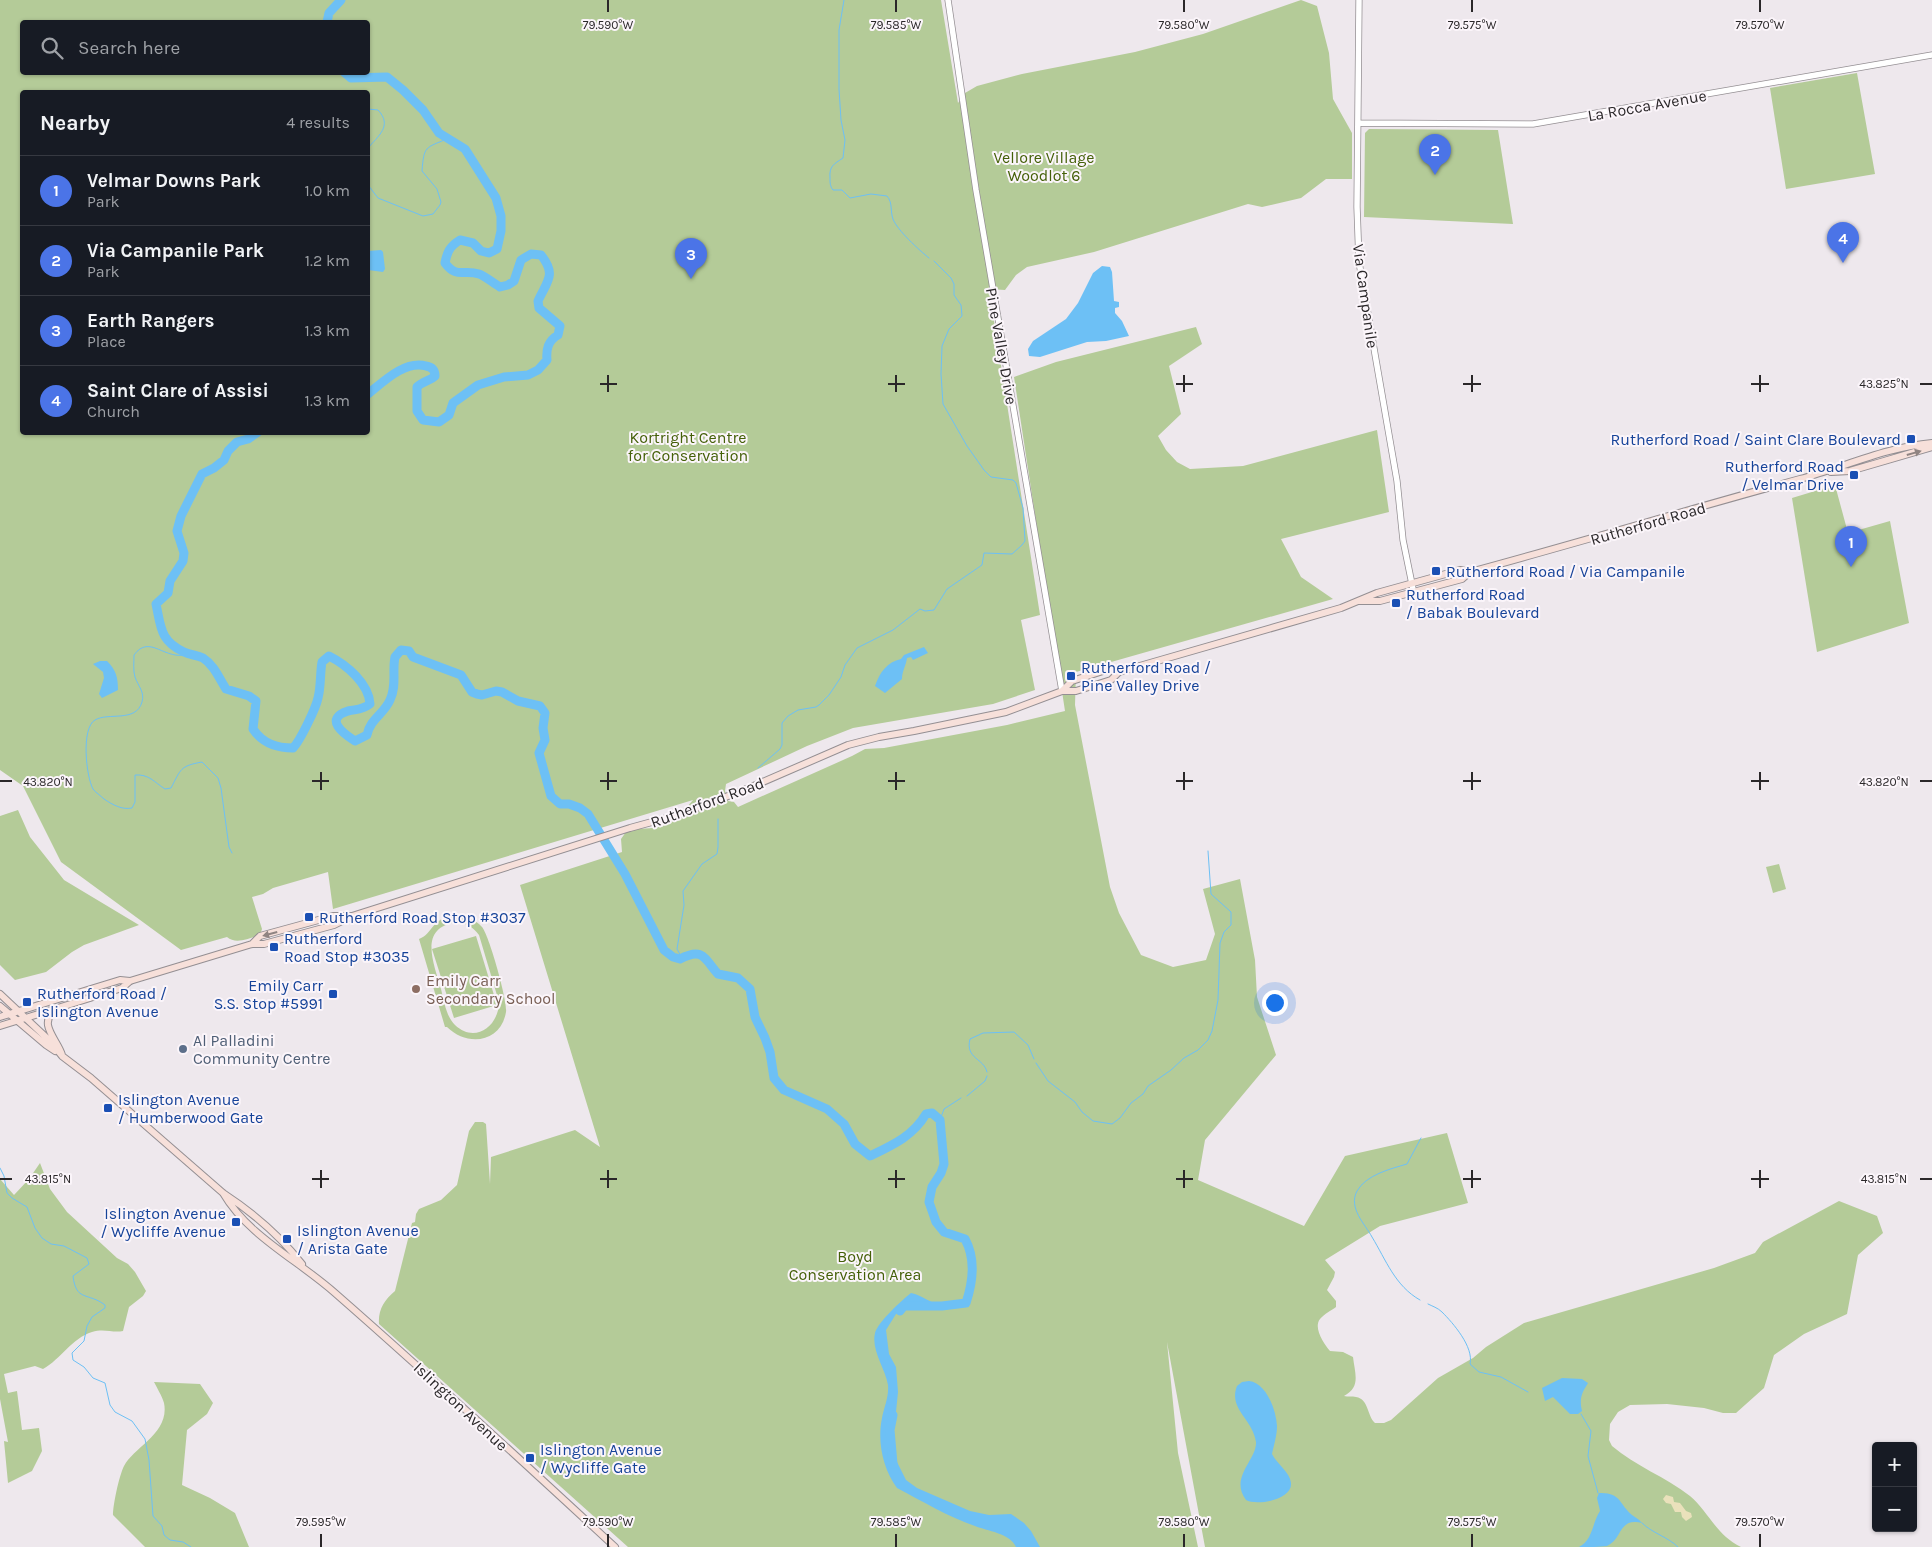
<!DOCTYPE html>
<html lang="en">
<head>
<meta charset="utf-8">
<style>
  :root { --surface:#171b24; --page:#20242c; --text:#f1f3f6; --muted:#9ea1a6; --line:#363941; --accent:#4b74e7 }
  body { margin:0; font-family:Karla,sans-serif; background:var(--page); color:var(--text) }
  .controls { position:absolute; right:15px; bottom:15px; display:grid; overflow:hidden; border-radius:5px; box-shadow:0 1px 4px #0004 }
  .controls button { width:45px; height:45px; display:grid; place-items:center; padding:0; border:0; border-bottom:1px solid var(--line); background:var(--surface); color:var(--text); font:25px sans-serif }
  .you { position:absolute; left:1274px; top:1002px; width:18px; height:18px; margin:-12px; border:4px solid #fff; border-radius:50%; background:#1a73e8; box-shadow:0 0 0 8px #1a73e833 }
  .badge { display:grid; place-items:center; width:32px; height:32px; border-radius:50%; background:var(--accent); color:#fff; font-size:16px; font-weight:700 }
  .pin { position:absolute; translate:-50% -41px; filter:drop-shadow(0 1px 2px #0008) }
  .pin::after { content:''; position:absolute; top:26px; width:18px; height:15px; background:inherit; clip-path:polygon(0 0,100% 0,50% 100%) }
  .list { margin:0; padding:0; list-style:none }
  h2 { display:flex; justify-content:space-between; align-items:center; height:65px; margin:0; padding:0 20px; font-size:21px }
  h2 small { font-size:16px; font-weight:400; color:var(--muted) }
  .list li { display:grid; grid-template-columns:32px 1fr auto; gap:15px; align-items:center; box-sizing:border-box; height:70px; padding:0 20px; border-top:1px solid var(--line) }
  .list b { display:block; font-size:19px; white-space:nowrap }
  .list p { margin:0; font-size:16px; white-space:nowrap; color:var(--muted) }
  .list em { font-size:16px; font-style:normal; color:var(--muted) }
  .icon { flex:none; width:28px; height:28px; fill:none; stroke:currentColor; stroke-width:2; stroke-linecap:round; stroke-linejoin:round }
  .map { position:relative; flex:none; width:1932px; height:1547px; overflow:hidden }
  .search { position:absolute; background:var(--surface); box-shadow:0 1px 4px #0004; left:20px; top:20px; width:350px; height:55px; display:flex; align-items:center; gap:12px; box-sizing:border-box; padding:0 18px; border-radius:5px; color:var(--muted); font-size:19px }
  .panel { position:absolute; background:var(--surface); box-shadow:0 1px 4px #0004; left:20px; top:90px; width:350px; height:345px; border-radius:5px }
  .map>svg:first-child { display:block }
</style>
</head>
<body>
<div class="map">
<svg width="1932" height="1547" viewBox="0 0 1932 1547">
  <rect width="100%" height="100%" fill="#eee8ed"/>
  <path fill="#b4cb98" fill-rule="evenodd" d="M0 0H941L958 103 965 93 977 86 1022 74 1135 52 1203 34 1301 0 1317 6 1329 53 1333 99 1352 133V179H1326L1301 198 1262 207 1248 204 1094 252 1027 267 1016 275 1005 290 989 289 1040 615 1021 620 1035 690 993 704 853 728 807 746 726 784 725 791 728 801 734 802 738 807 852 756 865 749 884 748 1007 725 1065 711 1014 377 1056 362 1196 327 1202 344 1169 366 1181 414 1158 436 1166 450 1177 462 1190 469 1243 466 1377 430 1389 512 1281 539 1301 577 1333 599 1076 672 1075 705 1110 887 1119 913 1141 955 1173 967 1206 960 1215 934 1203 889 1240 879 1255 960 1257 997 1276 1055 1205 1140 1198 1180 1304 1226 1345 1156 1447 1133 1468 1203 1380 1226 1325 1260 1335 1272 1334 1277 1327 1290 1336 1301V1307C1332 1310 1324 1314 1320 1319 1313 1328 1324 1344 1330 1351L1343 1352 1353 1357C1355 1374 1361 1387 1344 1396 1348 1397 1352 1396 1356 1397 1369 1399 1367 1416 1375 1423H1384L1391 1420 1438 1378 1473 1358 1486 1347 1524 1323 1714 1268 1755 1253 1763 1242 1839 1201 1877 1216 1883 1233 1858 1255 1847 1314 1804 1334 1774 1355 1764 1388 1736 1413H1723L1704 1408 1667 1404 1630 1405 1618 1412 1610 1424 1609 1440 1612 1446C1635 1466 1666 1477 1690 1496 1708 1511 1716 1535 1741 1547H1205L1167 1342 1178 1453 1198 1547H628L379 1324C378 1310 384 1300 395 1291L412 1223 415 1222 416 1214 419 1209 441 1200 457 1185 469 1131 475 1122H483L486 1124 490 1184 491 1157 575 1130 600 1147 520 885 622 852 621 839 628 829C664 828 669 829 693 800L333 909 328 872 273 888 263 894 252 897 262 929 260 935C250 938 236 945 227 937L181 950 61 862 23 786 0 770ZM22 22H368V72H22ZM22 92H368V432H22Z
    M1857 73 1875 174 1786 189 1770 88Z
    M1369 129 1498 130 1513 224 1364 217 1365 133Z
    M1835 485 1848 533 1890 521 1909 623 1817 652 1792 498Z
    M18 810 30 837 64 880 139 925 84 945 72 952 46 972 15 980 0 965V816Z
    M1779 864 1786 889 1773 893 1766 867Z
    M455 915C466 916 475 919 482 927 489 935 508 1002 506 1012 501 1043 467 1047 447 1027H445L419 939C434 933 430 919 455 915ZM458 922C468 924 473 927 479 935L499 1002C499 1026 475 1044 455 1025 446 1016 444 1001 441 989 434 963 417 927 458 922Z
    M476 936 497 1005 454 1018 432 949Z
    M40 1163 50 1189 67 1212 117 1258 128 1264 135 1272 146 1291 143 1296 129 1307 123 1331C112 1333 104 1328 92 1332 72 1338 61 1359 43 1369L35 1366 4 1374 8 1393 17 1391 22 1430 39 1428 42 1451 32 1471 8 1483 4 1441 8 1442 0 1399V1179L14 1195 29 1179Z
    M154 1382 200 1384 213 1403 207 1414 187 1430 182 1485 210 1498 235 1513 249 1547H145L113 1515C113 1505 119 1476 124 1466 134 1447 170 1433 164 1403 162 1396 157 1388 154 1382Z"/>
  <path fill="#eae1bb" d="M1666 1495 1673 1497 1674 1502 1680 1503 1686 1511 1691 1513 1692 1517 1686 1521 1682 1517 1681 1512H1675L1671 1504 1666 1503 1663 1499Z"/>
  <path fill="#6dc0f5" d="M381 250 383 252 385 269 383 272 368 270V251Z
    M1102 266 1110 267 1112 272 1114 301 1119 302V307L1115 308V313L1122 321 1129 336 1106 341 1087 342 1040 357 1029 356 1028 349 1033 341 1066 319 1078 303 1093 273Z
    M924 647 928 653 913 660 911 657 907 658C906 666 902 671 902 679L885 693 875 686C880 672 887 662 901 659L904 655Z
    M100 661H107C116 670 118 677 118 690L102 698 99 694 104 678 103 672 93 664Z
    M911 1293C922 1295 930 1303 942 1306L932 1310H926L916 1305 908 1306 896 1314 886 1330 889 1354 896 1367 898 1392 896 1412 889 1431 892 1452 906 1480 917 1488 970 1511 989 1515 1011 1514 1024 1523 1031 1531 1040 1547H1016C1010 1533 987 1531 975 1526 948 1517 922 1501 897 1488 883 1469 877 1442 882 1418 884 1407 889 1397 888 1385 885 1368 871 1350 875 1333 878 1322 902 1300 911 1293Z
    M1562 1378 1582 1379 1588 1383C1582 1393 1579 1398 1582 1411L1578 1414H1570L1553 1397 1545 1401 1542 1388Z
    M1249 1381C1266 1383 1276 1409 1277 1426 1277 1435 1274 1445 1272 1454 1277 1464 1290 1472 1291 1483 1293 1500 1256 1506 1246 1500 1229 1477 1257 1460 1256 1442 1253 1419 1228 1409 1237 1386L1242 1382Z
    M1599 1493C1621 1492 1619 1504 1632 1515 1636 1518 1639 1519 1642 1523 1618 1517 1623 1539 1607 1546 1601 1547 1587 1547 1579 1547 1593 1540 1592 1523 1600 1511L1597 1498Z"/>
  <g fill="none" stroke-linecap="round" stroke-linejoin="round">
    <path stroke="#6dc0f5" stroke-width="1" d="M844 0 839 30V89L841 120 845 140 843 158C834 164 829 166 830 178 830 183 830 186 833 190H842L850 198 871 194 887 196C893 203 890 211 893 219 897 230 919 250 929 258
      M368 109 378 110C393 126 378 136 368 148
      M368 185 378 198 423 216 433 214 440 205 441 202 437 189 422 171C424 146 425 148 447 139
      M188 654C165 662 150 633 134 655 134 662 133 671 135 677 138 686 145 692 142 702 136 723 108 712 95 720 81 728 86 776 93 789 95 792 101 796 104 799 113 805 122 810 132 808L135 802V775C149 774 154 782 165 789L171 788C181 769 180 766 202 762L218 778 221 788 229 847 232 853
      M758 768 780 749 782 745V723L788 716 798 710 816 707 819 705 829 695 841 677 845 665 857 648 893 630 920 609 925 611 934 610 947 589 982 565 984 553 1012 554 1022 545 1025 541 1023 508 1016 483 1013 480 991 477 984 470 967 446 943 404 941 374 942 346 949 329 962 316 961 305 954 295V284L951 278 934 261
      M682 958 677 949 684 905 683 891 702 864 717 854 718 847V819
      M1036 1063 1048 1081 1075 1102 1082 1112 1093 1121 1112 1124 1120 1118 1131 1103 1143 1094 1148 1086 1171 1070 1184 1058 1198 1050 1208 1040 1212 1031 1218 1000 1220 943 1224 932 1231 925V912L1211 894 1208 851
      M987 1072C984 1058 965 1059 970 1039L983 1033 1014 1032 1028 1045 1034 1059
      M967 1096 985 1081 987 1076
      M940 1120 944 1109 961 1098
      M0 1168 4 1176 7 1193 12 1198 27 1207 35 1228 42 1238 51 1244 64 1246 87 1258 89 1264 73 1276C76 1302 88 1292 105 1305V1308L92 1317 87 1326 84 1341 72 1353 73 1360 84 1367 93 1378 105 1383 110 1405 115 1412 132 1421 145 1439 149 1460 153 1516 162 1526 164 1535 170 1540 183 1542 191 1547
      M1420 1300C1395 1286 1386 1260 1372 1237 1365 1224 1348 1208 1357 1191 1366 1175 1390 1169 1407 1164L1421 1138
      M1428 1304C1432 1306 1438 1308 1442 1312 1453 1323 1474 1347 1470 1364L1479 1372 1501 1377 1528 1392
      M1581 1414 1591 1431 1588 1456 1598 1493
      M1642 1523C1652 1533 1668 1537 1678 1547"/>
    <path stroke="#6dc0f5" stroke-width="9" d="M327 22 329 13 341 0
      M344 72 351 78 387 77 403 90 423 110 439 133 465 149 496 198 501 216V231L497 249 489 253 481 251 473 243 460 240C450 246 447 252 445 263 457 279 463 269 479 274 485 276 493 283 500 287L508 285 514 281 521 260 531 254 541 255C557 275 547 281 538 301L539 308 560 326 558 335C548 341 546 349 547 360L538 370 528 375 504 377 478 385 453 403 449 415 439 422 423 420 417 411V387C423 381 430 381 435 376 435 370 432 367 426 366 405 360 383 382 368 394
      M258 432 248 439 237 442 228 451 224 460 214 468 202 474 181 516 177 531 184 553 183 561 170 581 168 593 156 604C161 627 160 641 184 652 190 655 197 655 203 658 214 665 219 678 226 689L249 696 256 701 253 729C263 744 277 748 293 748 300 741 316 708 318 698 321 687 320 673 322 662L329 656C347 665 369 684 370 704 362 710 357 709 348 711 323 719 344 734 355 741L367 735C370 719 384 714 390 700 397 686 392 671 395 657L401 650 409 651 413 657 461 675 472 692 477 694 482 695 496 691 502 692 518 701 540 706 545 713 543 728 545 740 539 753 551 796 560 804H569L580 808 588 814 625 874 664 950 673 957 680 959C703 947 704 958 718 974L738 978 750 989 755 1017 765 1038 770 1052 774 1078 784 1090 827 1109 844 1124 855 1144 870 1156C893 1145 913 1136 926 1114L932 1113 940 1120 944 1164 941 1173 932 1187 929 1202 936 1222 944 1232 965 1239C976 1259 973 1282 966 1303L942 1306H904L900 1311
      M893 1464 890 1430 893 1415"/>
    <g stroke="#948f93" stroke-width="7">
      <path id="tertiary" d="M948 0 976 190 1062 691
        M1359 0 1357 207 1359 262 1397 481 1403 540 1413 589
        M1358 123 1533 124 1932 55"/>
    </g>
    <g stroke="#948f93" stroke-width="8">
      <path id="secondary" d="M1831 472 1850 471 1932 447
        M1360 601H1380L1462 579 1470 572C1581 542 1690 509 1800 479 1844 467 1887 447 1932 443
        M1062 691 1072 681 1106 670 1119 672 1341 608 1377 593 1460 570 1470 572
        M252 944 260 936 333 916H350
        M0 994 50 1041 62 1056 91 1078 223 1193C252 1212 281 1237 302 1264
        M0 1006 46 1045 55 1051
        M55 1010C37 1024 58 1040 62 1055
        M0 1017 120 980 130 981
        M0 1026 122 988 130 981 252 944H264L334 925 352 916 630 828 681 814 749 788 848 745 879 737 914 731 1006 712 1062 691H1076L1111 680 1119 672
        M223 1193C248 1236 298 1260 335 1293 430 1376 522 1461 615 1547"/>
    </g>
    <use href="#tertiary" stroke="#fff" stroke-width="5.5"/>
    <use href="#secondary" stroke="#f7e0da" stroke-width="6"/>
  </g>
  <defs><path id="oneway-solid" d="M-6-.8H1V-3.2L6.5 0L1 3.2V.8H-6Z" transform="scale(1.25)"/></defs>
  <g fill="#908482">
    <use href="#oneway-solid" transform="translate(1914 453) rotate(-16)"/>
    <use href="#oneway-solid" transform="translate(270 934) rotate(165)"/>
  </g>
  <path fill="none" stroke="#2a2729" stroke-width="2" d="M608 0V12M896 0V12M1184 0V12M1472 0V12M1760 0V12M608 375V392M896 375V392M1184 375V392M1472 375V392M1760 375V392M600 384H617M888 384H905M1176 384H1193M1463 384H1481M1751 384H1769M1920 384H1932M321 772V790M608 772V790M896 772V790M1184 772V790M1472 772V790M1760 772V790M0 781H12M312 781H329M600 781H617M888 781H905M1176 781H1193M1463 781H1481M1751 781H1769M1920 781H1932M321 1170V1188M608 1170V1188M896 1170V1188M1184 1170V1188M1472 1170V1188M1760 1170V1188M0 1179H12M312 1179H329M600 1179H617M888 1179H905M1176 1179H1193M1463 1179H1481M1751 1179H1769M1920 1179H1932M321 1534V1547M608 1534V1547M896 1534V1547M1184 1534V1547M1472 1534V1547M1760 1534V1547"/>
  <g fill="#1a4fb4" stroke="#fbf5fa" stroke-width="2">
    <rect x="1906" y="434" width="10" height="10" rx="2.5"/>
    <rect x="1849" y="470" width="10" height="10" rx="2.5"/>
    <rect x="1431" y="566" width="10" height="10" rx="2.5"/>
    <rect x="1391" y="598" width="10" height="10" rx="2.5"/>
    <rect x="1066" y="671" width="10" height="10" rx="2.5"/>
    <rect x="304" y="912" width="10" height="10" rx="2.5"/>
    <rect x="269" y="942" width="10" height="10" rx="2.5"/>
    <rect x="328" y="989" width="10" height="10" rx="2.5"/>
    <rect x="22" y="997" width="10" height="10" rx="2.5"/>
    <rect x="103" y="1103" width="10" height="10" rx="2.5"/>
    <rect x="231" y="1217" width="10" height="10" rx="2.5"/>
    <rect x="282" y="1234" width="10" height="10" rx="2.5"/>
    <rect x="525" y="1453" width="10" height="10" rx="2.5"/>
  </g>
  <circle fill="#8d6e63" stroke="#fbf5fa" stroke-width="2" cx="416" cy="989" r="5"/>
  <circle fill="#5c6f8a" stroke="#fbf5fa" stroke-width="2" cx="183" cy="1049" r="5"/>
  <g text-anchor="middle" stroke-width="4" stroke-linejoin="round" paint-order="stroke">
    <g font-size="16" fill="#2a2729" stroke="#fbf5fa">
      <text transform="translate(1647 105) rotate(-10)" y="6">La Rocca Avenue</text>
      <text transform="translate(1366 296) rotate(82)" y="6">Via Campanile</text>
      <text transform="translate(1002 346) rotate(80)" y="6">Pine Valley Drive</text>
      <text transform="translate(1648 523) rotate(-16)" y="6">Rutherford Road</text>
      <text transform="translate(707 802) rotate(-20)" y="6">Rutherford Road</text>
      <text transform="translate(461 1406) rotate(43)" y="6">Islington Avenue</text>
    </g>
    <g font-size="16" fill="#446008" stroke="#fbf5fa">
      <text x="1044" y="163">Vellore Village<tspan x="1044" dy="18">Woodlot 6</tspan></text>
      <text x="688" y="443">Kortright Centre<tspan x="688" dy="18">for Conservation</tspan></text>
      <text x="855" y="1262">Boyd<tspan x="855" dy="18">Conservation Area</tspan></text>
    </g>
    <g font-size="16" fill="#164399" stroke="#fbf5fa" text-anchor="start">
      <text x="1901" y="445" text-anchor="end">Rutherford Road / Saint Clare Boulevard</text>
      <text x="1844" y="472" text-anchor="end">Rutherford Road<tspan x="1844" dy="18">/ Velmar Drive</tspan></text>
      <text x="1446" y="577">Rutherford Road / Via Campanile</text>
      <text x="1406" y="600">Rutherford Road<tspan x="1406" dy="18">/ Babak Boulevard</tspan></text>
      <text x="1081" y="673">Rutherford Road /<tspan x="1081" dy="18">Pine Valley Drive</tspan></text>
      <text x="319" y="923">Rutherford Road Stop #3037</text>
      <text x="284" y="944">Rutherford<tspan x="284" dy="18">Road Stop #3035</tspan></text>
      <text x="323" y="991" text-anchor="end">Emily Carr<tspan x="323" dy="18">S.S. Stop #5991</tspan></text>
      <text x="37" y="999">Rutherford Road /<tspan x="37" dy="18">Islington Avenue</tspan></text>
      <text x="118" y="1105">Islington Avenue<tspan x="118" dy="18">/ Humberwood Gate</tspan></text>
      <text x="226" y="1219" text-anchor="end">Islington Avenue<tspan x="226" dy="18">/ Wycliffe Avenue</tspan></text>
      <text x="297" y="1236">Islington Avenue<tspan x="297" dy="18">/ Arista Gate</tspan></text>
      <text x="540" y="1455">Islington Avenue<tspan x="540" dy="18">/ Wycliffe Gate</tspan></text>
    </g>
    <g font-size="16" fill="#785e54" stroke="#fbf5fa" text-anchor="start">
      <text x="426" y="986">Emily Carr<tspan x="426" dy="18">Secondary School</tspan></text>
    </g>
    <g font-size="16" fill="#4e5e75" stroke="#fbf5fa" text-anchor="start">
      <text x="193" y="1046">Al Palladini<tspan x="193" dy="18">Community Centre</tspan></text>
    </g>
  </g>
  <g font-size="12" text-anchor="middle" fill="#2a2729" stroke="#fbf5fa" stroke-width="4" stroke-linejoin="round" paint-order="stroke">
    <text x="608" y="29">79.590°W</text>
    <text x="896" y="29">79.585°W</text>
    <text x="1184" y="29">79.580°W</text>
    <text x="1472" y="29">79.575°W</text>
    <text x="1760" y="29">79.570°W</text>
    <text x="1884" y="388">43.825°N</text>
    <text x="48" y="786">43.820°N</text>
    <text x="1884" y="786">43.820°N</text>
    <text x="48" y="1183">43.815°N</text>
    <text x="1884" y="1183">43.815°N</text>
    <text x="321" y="1526">79.595°W</text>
    <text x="608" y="1526">79.590°W</text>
    <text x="896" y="1526">79.585°W</text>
    <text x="1184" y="1526">79.580°W</text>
    <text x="1472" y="1526">79.575°W</text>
    <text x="1760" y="1526">79.570°W</text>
  </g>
</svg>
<div class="controls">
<button>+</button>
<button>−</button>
</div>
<div class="you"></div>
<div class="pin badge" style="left:1851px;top:567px">1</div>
<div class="pin badge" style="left:1435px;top:175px">2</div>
<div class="pin badge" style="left:691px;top:279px">3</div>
<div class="pin badge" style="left:1843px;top:263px">4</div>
<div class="search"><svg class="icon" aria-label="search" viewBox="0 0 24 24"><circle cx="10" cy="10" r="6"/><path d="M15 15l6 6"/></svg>Search here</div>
<section class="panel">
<h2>Nearby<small>4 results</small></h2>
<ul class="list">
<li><span class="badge">1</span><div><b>Velmar Downs Park</b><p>Park</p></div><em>1.0 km</em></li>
<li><span class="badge">2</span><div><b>Via Campanile Park</b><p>Park</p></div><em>1.2 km</em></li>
<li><span class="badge">3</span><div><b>Earth Rangers</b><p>Place</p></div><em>1.3 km</em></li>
<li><span class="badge">4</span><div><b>Saint Clare of Assisi</b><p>Church</p></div><em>1.3 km</em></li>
</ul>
</section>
</div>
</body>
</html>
